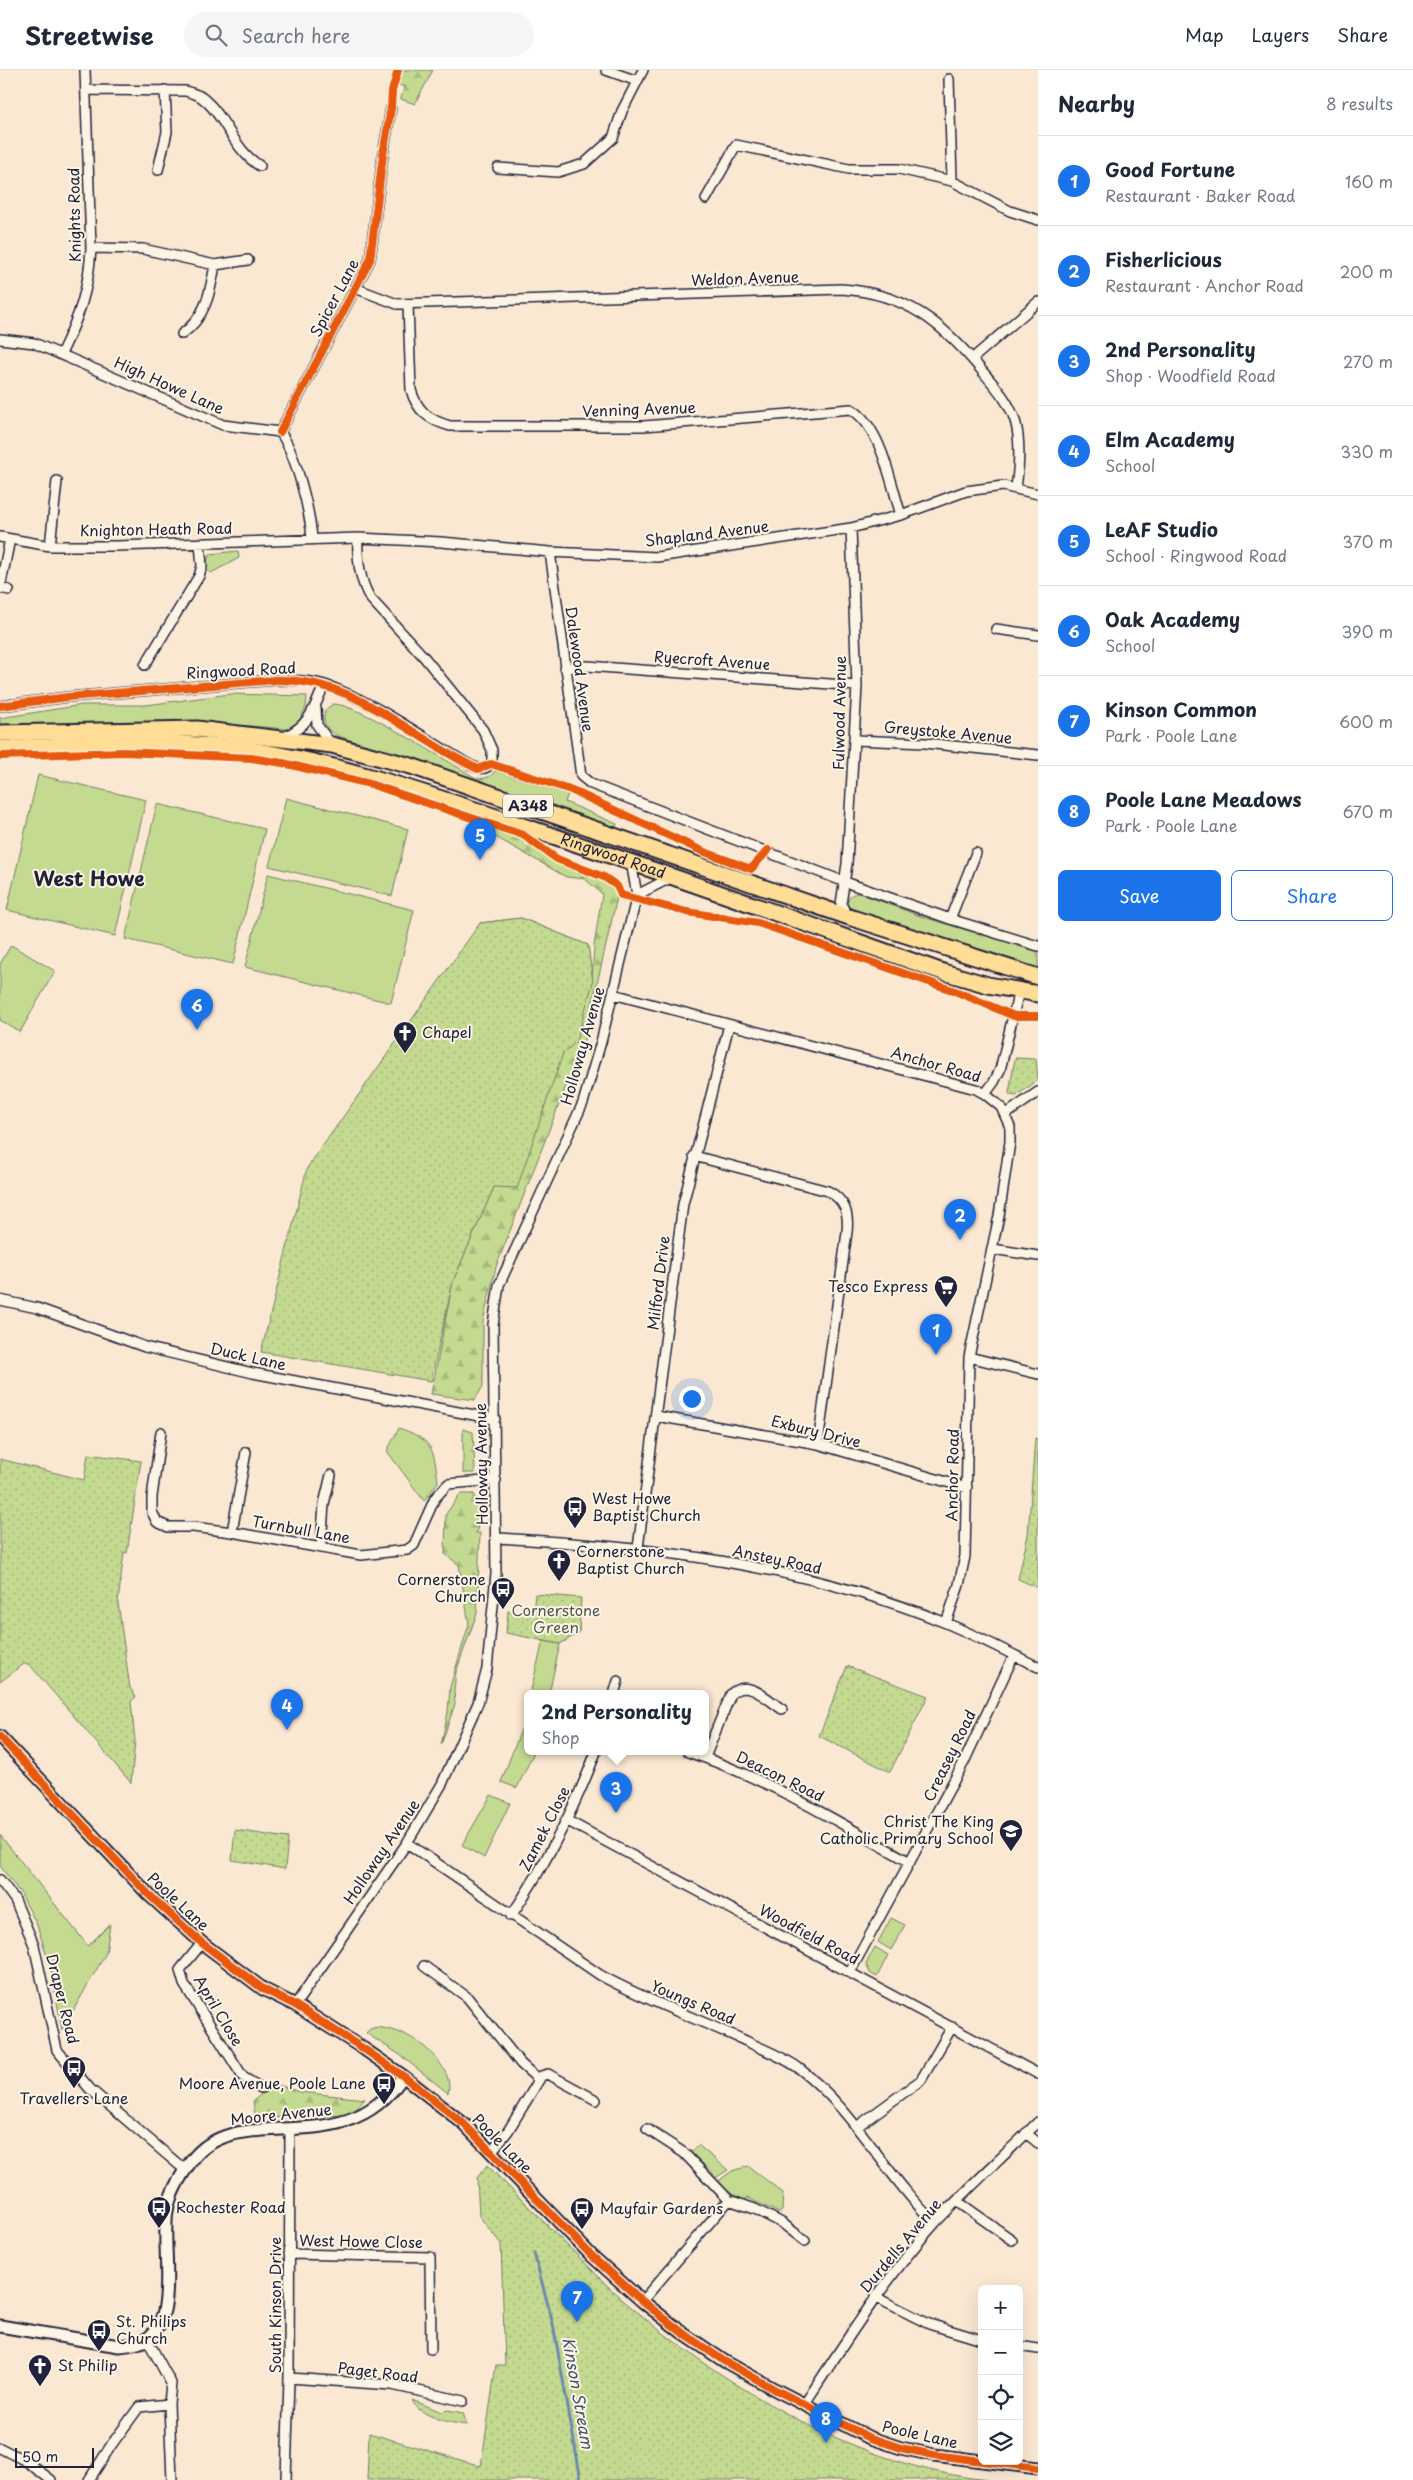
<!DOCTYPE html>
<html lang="en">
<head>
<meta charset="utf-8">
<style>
  :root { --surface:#fff; --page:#f6f6f7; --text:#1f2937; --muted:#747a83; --line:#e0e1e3; --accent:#1a73e8 }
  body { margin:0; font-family:"Playpen Sans",sans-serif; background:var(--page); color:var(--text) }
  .controls { position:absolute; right:15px; bottom:15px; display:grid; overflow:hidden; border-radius:8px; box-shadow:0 5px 20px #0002 }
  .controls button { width:45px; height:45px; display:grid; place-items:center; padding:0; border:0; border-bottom:1px solid var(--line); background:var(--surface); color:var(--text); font:25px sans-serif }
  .scale { position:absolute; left:15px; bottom:12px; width:79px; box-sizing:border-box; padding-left:5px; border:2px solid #22223b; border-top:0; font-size:14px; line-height:18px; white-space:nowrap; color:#22223b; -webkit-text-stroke:4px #fcf5e5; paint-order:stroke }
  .you { position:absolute; left:691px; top:1328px; width:18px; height:18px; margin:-12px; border:4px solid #fff; border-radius:50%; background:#1a73e8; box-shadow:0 0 0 8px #1a73e833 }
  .badge { display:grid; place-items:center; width:32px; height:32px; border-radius:50%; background:var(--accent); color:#fff; font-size:16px; font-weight:700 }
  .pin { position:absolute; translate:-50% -41px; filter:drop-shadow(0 1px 2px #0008) }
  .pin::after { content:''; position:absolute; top:26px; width:18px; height:15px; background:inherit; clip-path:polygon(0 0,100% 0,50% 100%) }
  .popup { position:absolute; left:524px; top:1620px; width:185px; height:65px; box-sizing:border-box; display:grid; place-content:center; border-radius:8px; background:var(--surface); filter:drop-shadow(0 1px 4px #0005); font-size:16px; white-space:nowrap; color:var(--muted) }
  .popup b { font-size:19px; color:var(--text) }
  .popup::after { content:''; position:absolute; left:50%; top:100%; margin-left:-10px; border:10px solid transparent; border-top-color:var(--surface) }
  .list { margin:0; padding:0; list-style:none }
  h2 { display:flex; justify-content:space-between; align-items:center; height:65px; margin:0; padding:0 20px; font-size:21px }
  h2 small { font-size:16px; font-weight:400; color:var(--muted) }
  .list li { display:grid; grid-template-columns:32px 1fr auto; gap:15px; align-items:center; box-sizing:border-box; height:90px; padding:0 20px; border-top:1px solid var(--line) }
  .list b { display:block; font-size:19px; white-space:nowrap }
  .list p { margin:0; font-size:16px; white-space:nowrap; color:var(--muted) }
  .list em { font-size:16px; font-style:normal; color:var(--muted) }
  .actions { display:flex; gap:10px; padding:15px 20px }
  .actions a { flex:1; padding:11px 0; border:1px solid var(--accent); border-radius:8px; text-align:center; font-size:18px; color:var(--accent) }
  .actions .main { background:var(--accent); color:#fff }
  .icon { flex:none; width:28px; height:28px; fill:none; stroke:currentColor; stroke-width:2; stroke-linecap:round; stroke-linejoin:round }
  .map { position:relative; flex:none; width:1038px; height:2410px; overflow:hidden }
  header { display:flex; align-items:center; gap:30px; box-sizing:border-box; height:70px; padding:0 25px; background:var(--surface); border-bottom:1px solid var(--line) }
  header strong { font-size:24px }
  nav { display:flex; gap:28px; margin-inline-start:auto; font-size:18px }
  .search { width:350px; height:45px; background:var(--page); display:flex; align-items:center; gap:12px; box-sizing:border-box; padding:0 18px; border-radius:28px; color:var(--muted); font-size:19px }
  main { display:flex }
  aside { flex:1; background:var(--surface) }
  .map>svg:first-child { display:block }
</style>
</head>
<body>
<header>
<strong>Streetwise</strong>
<div class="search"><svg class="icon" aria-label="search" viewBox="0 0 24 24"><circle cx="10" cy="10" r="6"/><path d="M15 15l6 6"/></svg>Search here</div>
<nav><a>Map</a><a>Layers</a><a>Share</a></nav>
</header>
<main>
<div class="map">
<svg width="1038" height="2410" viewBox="0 0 1038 2410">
  <defs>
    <pattern id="forest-firs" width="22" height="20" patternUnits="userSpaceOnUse" patternTransform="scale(1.25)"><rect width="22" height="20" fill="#c3da90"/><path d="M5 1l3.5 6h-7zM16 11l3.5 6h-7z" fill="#a7bb7d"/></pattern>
    <pattern id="park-dots" width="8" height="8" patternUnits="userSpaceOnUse" patternTransform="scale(1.25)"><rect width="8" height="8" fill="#c3da90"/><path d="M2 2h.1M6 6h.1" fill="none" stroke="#a7bb7d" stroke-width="1.8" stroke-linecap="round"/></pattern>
  </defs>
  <rect width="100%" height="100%" fill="#fbe8d3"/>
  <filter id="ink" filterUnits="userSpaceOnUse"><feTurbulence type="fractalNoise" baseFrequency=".02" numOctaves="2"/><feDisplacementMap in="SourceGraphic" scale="10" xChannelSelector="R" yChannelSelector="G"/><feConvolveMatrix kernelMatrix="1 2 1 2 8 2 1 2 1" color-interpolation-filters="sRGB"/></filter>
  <g filter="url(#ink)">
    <path fill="#c3da90" stroke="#727e66" d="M238 481 239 488 211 503 207 500V491L210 484Z
      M230 624 307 626 306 637 299 651 287 659 237 655 117 652 0 656V648L82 635H146Z
      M333 634C358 633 449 693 476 708 485 709 490 708 495 701L568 724 565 732 617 754 616 758 338 666C326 659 322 655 325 640Z
      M38 705 146 730 115 866 7 840Z
      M286 728 408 759 392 826 269 796Z
      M157 734 265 759 233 894 125 869Z
      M268 804 414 840 391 933 245 897Z
      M859 823 923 847 1038 881V900L910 860 850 838 847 833C849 825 852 824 859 823Z
      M11 875 55 901 20 962 0 950V894Z
      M399 1358C432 1370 434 1377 438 1412L424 1431 387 1381Z
      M543 1571 560 1574 549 1624H530Z
      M523 1655 527 1656V1682H534L517 1718 501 1712Z
      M491 1725 510 1733 484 1788 462 1775Z
      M0 1765 88 1876 110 1854 106 1883 62 1960 51 1899 37 1855 21 1824 0 1796Z
      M891 1848 905 1855 891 1880 878 1872Z
      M875 1877 888 1885 877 1907 870 1903 866 1894Z
      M377 1957C386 1959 395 1960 404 1964 423 1972 455 2000 448 2023L400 1985 366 1963 370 1959Z
      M698 2075 728 2100 714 2109 713 2103 691 2083Z
      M748 2096 783 2123 782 2141 779 2143 748 2128 744 2130 732 2124 717 2112 732 2101Z
      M412 2330 442 2342 448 2340 463 2343 467 2355C451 2353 419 2347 412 2330Z"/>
    <path fill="url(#forest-firs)" stroke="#727e66" d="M398 0H433L415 34 401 29 404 17 397 14 395 7Z
      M495 759 523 769 557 794 605 810 618 823 584 970 496 1197 483 1251V1316L475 1330 431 1324 453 1211 494 1117 480 853 521 848 588 875 592 908 594 876 602 824 585 809 566 807 494 766Z
      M463 1359 473 1362 475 1403H463Z
      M460 1424H474C478 1437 481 1451 476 1463H480L477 1543 456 1602 454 1620 455 1634 441 1675 448 1642 450 1617 469 1554 459 1495 445 1484 446 1444Z
      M278 2015 300 2022 365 2029 351 2045 262 2048 255 2046 253 2031 266 2020Z"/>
    <path fill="url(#park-dots)" stroke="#727e66" d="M521 848 588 875 593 912 576 972 563 983 517 1118 494 1117 453 1211 431 1311 261 1282 307 1098 480 853Z
      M1015 988 1036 989 1038 1010 1016 1026 1010 1025 1009 1023Z
      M1035 1368 1038 1369V1518L1018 1509 1028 1465Z
      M88 1384 141 1391 127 1483 124 1482 118 1533 130 1618 136 1627 131 1631 135 1671 131 1713 29 1594H24L0 1612V1389L84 1410Z
      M535 1524 581 1528 579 1563 560 1574 506 1563 508 1541 533 1543Z
      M847 1596 928 1626 890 1702 819 1666Z
      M235 1760 288 1768 285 1799 232 1790Z
      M487 2095C516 2124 544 2152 573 2181 592 2199 609 2219 630 2236 727 2318 860 2398 989 2410H367L369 2363 481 2396 496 2295H505L501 2174 479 2146 477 2108Z"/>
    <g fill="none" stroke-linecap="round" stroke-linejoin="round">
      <path stroke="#6c89ae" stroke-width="3" d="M534 2183 553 2254 581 2410"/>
      <g stroke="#22223b" stroke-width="12">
        <path id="minor" d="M606 0 637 11
          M949 9 952 111
          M86 20 186 21C190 23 197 24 201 27 225 44 233 80 260 96
          M498 98 558 102 584 94 613 68 622 41 643 0
          M158 100 167 62 165 20
          M706 129 736 75 849 99H899L952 111 1010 141 1038 150
          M91 178 143 179 215 195 248 190
          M355 218 397 234 841 219C906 223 943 253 983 302 996 317 1011 334 1016 354 1021 375 1019 397 1016 418
          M408 234 411 320C417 341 429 350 450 356H644L851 339C881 356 891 414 901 445
          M182 264C206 247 210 223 215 195
          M0 269 34 273 223 355 280 362C296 384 310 441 312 469
          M61 284C79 247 89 219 91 178L85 0
          M972 289 1038 232
          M280 362 370 190 383 85 391 38
          M0 467 50 476H117L358 468 441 472 550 482 657 487 851 458 901 445 966 421 1003 416 1038 424
          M50 476 57 411
          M550 482 581 706 591 714 845 812 950 849 1038 876
          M9 520 0 518 10 469
          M996 559 1038 565
          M145 595 199 506 202 496 200 474
          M565 598 587 596 857 616
          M0 636 68 627 275 610C292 610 309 610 325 615 372 630 426 670 470 695 478 699 487 701 492 691V680L483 660 424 587 370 528C359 509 357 489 358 468
          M316 638 317 655 332 675
          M284 667C309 656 314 639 324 615
          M855 670 925 673 1038 685
          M631 792 637 825 672 807
          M847 845 841 834 847 794 857 616 851 458
          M950 849 976 783
          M613 924 976 1019 985 1024 1001 1037 1010 1057V1072L999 1146 969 1287 965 1486 959 1515 946 1553
          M985 1024 994 1012 1000 1000 1019 921
          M1005 1045 1038 1022
          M694 1086 828 1121C845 1130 849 1143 847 1162L818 1374
          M993 1179 1038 1186
          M0 1230 37 1238 145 1277 253 1303 495 1349
          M969 1287 1038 1304
          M656 1346 818 1374 967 1418
          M161 1362 152 1427V1442L157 1452 168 1457H193L232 1462 361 1485 407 1480 414 1475 435 1428 448 1414 496 1410
          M232 1462 246 1382
          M497 1468C648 1476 804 1495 946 1553 977 1566 1008 1582 1038 1597
          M321 1476 324 1434 331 1405
          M638 1478 683 1134 729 955
          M614 1624 618 1611
          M688 1682C767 1708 838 1752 910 1792
          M705 1687 731 1624C747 1608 767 1629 782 1639
          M566 1750 1038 2004
          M407 1773 600 1905C647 1931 698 1949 746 1971 764 1980 784 1987 800 1999 856 2042 885 2105 935 2153
          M0 1810 15 1830 34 1875 57 1980 90 2019 185 2100
          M511 1846C545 1795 574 1740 596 1682
          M202 1873 180 1900 184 1914 243 2007 261 2018
          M424 1896 467 1927 521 1994 539 2010 541 2006 548 2004 596 2030
          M850 1902 964 1692 1014 1585
          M295 1935 407 1773 442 1714 478 1633 487 1599 496 1504 493 1255 499 1215 583 1033 601 972 637 825
          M858 2056 921 2010 952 1957
          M647 2059 684 2083 729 2130 755 2139 782 2153 805 2171
          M1026 2063 1038 2073
          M492 2081 508 2061 539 2010
          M957 2131 1012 2170
          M289 2184 430 2187 431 2279
          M875 2227 929 2254 982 2270
          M642 2231 729 2130
          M147 2269 171 2313 169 2334 172 2410
          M1019 2276 1038 2279
          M289 2308 392 2315 463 2331
          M804 2335C845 2272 885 2209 935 2153 968 2118 1004 2086 1038 2052
          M0 2378 26 2391 51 2410
          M89 2410 112 2374 139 2337 169 2334
          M286 2410 289 2308 290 2060"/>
      </g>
      <g stroke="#22223b" stroke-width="15">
        <path id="tertiary" d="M0 1667 149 1825 202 1873 263 1919 295 1935 364 1979 403 2006 464 2054 592 2186 642 2231 684 2264 724 2291 774 2319 868 2367 901 2378 934 2385 1038 2398
          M0 2256 119 2276C129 2275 140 2274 148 2268 179 2246 161 2175 167 2141 170 2122 181 2105 192 2090 240 2027 344 2097 403 2006"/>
      </g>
      <g stroke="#22223b" stroke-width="19">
        <g id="trunk">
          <path d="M0 663 197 659 332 675 411 696 849 847 1038 907"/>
          <path id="s1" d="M0 678C83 677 167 668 250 680 344 694 433 726 523 756 663 802 801 852 940 901L988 915 1038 924"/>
        </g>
      </g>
      <use href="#minor" stroke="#fcf5e5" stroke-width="9"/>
      <use href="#tertiary" stroke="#fcf5e5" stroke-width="11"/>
      <use href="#trunk" stroke="#ffdd96" stroke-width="15"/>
      <g stroke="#fcf5e5" stroke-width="11">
        <path id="cycleway" d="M280 362 370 190 383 85 391 38 392 21 398 0
          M0 636 68 627 275 610C356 607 409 668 478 699L491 694 571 720 702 781 751 799 768 780
          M0 686 124 682 251 688 283 693 370 714 523 765 557 789 604 807 617 816 621 825 687 842 758 853 955 921 1014 946H1038
          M0 1667 149 1825 202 1873 263 1919 295 1935 364 1979 403 2006 464 2054 592 2186 642 2231 684 2264 724 2291 774 2319 868 2367 901 2378 934 2385 1038 2398"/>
      </g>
      <use href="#cycleway" stroke="#e8590c" stroke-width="8"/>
    </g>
  </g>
  <defs>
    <g id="church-pin" transform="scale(1.25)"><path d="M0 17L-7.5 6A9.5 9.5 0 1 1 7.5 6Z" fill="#22223b" stroke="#fcf5e5"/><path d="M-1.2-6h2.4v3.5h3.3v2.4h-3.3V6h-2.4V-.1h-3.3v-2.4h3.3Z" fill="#fff"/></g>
    <g id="supermarket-pin" transform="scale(1.25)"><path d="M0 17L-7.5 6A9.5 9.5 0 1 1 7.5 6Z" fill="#22223b" stroke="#fcf5e5"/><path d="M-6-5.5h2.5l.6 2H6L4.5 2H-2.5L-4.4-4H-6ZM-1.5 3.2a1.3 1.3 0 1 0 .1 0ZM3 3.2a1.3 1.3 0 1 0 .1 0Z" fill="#fff"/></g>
    <g id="bus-pin" transform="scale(1.25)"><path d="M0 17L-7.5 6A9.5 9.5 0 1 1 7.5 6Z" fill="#22223b" stroke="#fcf5e5"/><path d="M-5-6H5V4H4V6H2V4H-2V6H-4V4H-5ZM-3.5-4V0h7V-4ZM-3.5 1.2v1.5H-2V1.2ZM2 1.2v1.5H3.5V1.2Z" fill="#fff"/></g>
    <g id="school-pin" transform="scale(1.25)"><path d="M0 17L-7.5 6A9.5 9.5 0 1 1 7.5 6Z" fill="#22223b" stroke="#fcf5e5"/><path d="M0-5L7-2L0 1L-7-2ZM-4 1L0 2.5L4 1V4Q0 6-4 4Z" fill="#fff"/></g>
  </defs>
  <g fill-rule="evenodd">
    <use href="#church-pin" x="405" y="963"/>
    <use href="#supermarket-pin" x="946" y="1217"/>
    <use href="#bus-pin" x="575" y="1438"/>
    <use href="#church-pin" x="559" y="1491"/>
    <use href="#bus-pin" x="503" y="1519"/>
    <use href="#school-pin" x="1011" y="1761"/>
    <use href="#bus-pin" x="74" y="1998"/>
    <use href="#bus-pin" x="384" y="2014"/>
    <use href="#bus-pin" x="159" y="2138"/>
    <use href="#bus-pin" x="582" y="2139"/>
    <use href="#bus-pin" x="99" y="2261"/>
    <use href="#church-pin" x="40" y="2296"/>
  </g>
  <g text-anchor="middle" stroke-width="4" stroke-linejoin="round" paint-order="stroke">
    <rect fill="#fcf5e5" stroke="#63616e" stroke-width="1" x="503" y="724.5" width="50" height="23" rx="4"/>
    <g font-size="14" font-weight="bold" fill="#22223b">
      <text x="528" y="741">A348</text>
    </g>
    <g font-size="15" fill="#22223b" stroke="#fcf5e5">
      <text transform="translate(75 145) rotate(-91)" y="5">Knights Road</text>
      <text transform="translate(745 209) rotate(-2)" y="5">Weldon Avenue</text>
      <text transform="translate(335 228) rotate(-62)" y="5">Spicer Lane</text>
      <text transform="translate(169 316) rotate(24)" y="5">High Howe Lane</text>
      <text transform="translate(639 340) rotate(-2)" y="5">Venning Avenue</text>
      <text transform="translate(156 460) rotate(-1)" y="5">Knighton Heath Road</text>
      <text transform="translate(707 464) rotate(-7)" y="5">Shapland Avenue</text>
      <text transform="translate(712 591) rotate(4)" y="5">Ryecroft Avenue</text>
      <text transform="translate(579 599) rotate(82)" y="5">Dalewood Avenue</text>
      <text transform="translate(241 601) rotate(-3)" y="5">Ringwood Road</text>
      <text transform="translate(840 643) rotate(-89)" y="5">Fulwood Avenue</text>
      <text transform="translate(948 663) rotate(5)" y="5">Greystoke Avenue</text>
      <text dy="5" stroke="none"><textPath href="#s1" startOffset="629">Ringwood Road</textPath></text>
      <text transform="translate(583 976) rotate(-74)" y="5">Holloway Avenue</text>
      <text transform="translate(936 995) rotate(16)" y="5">Anchor Road</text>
      <text transform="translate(659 1213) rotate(-83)" y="5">Milford Drive</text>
      <text transform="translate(248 1287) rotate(13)" y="5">Duck Lane</text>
      <text transform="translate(816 1362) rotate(14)" y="5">Exbury Drive</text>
      <text transform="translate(482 1394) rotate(-91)" y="5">Holloway Avenue</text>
      <text transform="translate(953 1405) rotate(-89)" y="5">Anchor Road</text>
      <text transform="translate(301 1460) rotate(10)" y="5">Turnbull Lane</text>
      <text transform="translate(777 1490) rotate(12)" y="5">Anstey Road</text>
      <text transform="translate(950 1686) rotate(-64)" y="5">Creasey Road</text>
      <text transform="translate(780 1707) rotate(26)" y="5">Deacon Road</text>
      <text transform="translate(545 1759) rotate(-63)" y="5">Zamek Close</text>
      <text transform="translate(382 1782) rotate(-56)" y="5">Holloway Avenue</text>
      <text transform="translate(178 1832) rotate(43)" y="5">Poole Lane</text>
      <text transform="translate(809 1865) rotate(28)" y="5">Woodfield Road</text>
      <text transform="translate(62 1929) rotate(76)" y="5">Draper Road</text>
      <text transform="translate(693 1933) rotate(23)" y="5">Youngs Road</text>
      <text transform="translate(218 1941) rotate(59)" y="5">April Close</text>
      <text transform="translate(281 2045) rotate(-6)" y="5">Moore Avenue</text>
      <text transform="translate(502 2074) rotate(45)" y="5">Poole Lane</text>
      <text transform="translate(361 2172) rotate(1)" y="5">West Howe Close</text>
      <text transform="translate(901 2176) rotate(-50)" y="5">Durdells Avenue</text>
      <text transform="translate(276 2235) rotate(-90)" y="5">South Kinson Drive</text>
      <text transform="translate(378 2303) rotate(7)" y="5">Paget Road</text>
      <text transform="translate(920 2365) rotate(13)" y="5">Poole Lane</text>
    </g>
    <g font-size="15" fill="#22223b" stroke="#fcf5e5" text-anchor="start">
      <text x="422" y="968">Chapel</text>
      <text x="928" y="1222" text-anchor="end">Tesco Express</text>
      <text x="592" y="1434">West Howe<tspan x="592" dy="17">Baptist Church</tspan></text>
      <text x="576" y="1487">Cornerstone<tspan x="576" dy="17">Baptist Church</tspan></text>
      <text x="486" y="1515" text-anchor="end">Cornerstone<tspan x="486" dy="17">Church</tspan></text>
      <text x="994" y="1757" text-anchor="end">Christ The King<tspan x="994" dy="17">Catholic Primary School</tspan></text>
      <text x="366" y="2019" text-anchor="end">Moore Avenue, Poole Lane</text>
      <text x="74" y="2034" text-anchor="middle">Travellers Lane</text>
      <text x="176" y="2143">Rochester Road</text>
      <text x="600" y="2144">Mayfair Gardens</text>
      <text x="116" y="2257">St. Philips<tspan x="116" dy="17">Church</tspan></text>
      <text x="58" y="2301">St Philip</text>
    </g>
    <g font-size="15" fill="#525954" stroke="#fcf5e5">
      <text x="556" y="1546">Cornerstone<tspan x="556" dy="17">Green</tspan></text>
    </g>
    <g font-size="16" font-style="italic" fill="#475574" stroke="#fcf5e5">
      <text transform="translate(578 2323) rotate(80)" y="6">Kinson Stream</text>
    </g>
    <g font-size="20" font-weight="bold" fill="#22223b" stroke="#fcf5e5">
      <text x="89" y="816">West Howe</text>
    </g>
  </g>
</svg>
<div class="controls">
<button>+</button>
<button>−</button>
<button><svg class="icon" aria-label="locate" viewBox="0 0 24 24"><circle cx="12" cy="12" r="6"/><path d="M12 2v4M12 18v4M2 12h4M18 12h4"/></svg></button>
<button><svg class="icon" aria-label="layers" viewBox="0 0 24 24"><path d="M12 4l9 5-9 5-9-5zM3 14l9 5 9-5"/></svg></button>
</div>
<div class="scale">50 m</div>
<div class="you"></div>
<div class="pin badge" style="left:936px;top:1285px">1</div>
<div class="pin badge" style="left:960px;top:1170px">2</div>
<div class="pin badge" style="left:616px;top:1743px">3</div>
<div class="popup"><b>2nd Personality</b>Shop</div>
<div class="pin badge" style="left:287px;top:1660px">4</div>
<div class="pin badge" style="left:480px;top:790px">5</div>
<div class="pin badge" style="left:197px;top:960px">6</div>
<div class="pin badge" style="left:577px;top:2252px">7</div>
<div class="pin badge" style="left:826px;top:2373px">8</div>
</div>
<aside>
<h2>Nearby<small>8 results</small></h2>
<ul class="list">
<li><span class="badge">1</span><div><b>Good Fortune</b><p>Restaurant · Baker Road</p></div><em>160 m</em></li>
<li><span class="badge">2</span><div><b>Fisherlicious</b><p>Restaurant · Anchor Road</p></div><em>200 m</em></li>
<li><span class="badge">3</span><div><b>2nd Personality</b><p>Shop · Woodfield Road</p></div><em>270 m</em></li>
<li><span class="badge">4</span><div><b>Elm Academy</b><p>School</p></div><em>330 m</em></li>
<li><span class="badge">5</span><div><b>LeAF Studio</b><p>School · Ringwood Road</p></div><em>370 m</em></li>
<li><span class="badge">6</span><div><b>Oak Academy</b><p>School</p></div><em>390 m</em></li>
<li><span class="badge">7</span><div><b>Kinson Common</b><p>Park · Poole Lane</p></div><em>600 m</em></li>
<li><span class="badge">8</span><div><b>Poole Lane Meadows</b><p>Park · Poole Lane</p></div><em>670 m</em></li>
</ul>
<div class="actions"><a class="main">Save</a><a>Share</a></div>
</aside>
</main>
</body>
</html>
